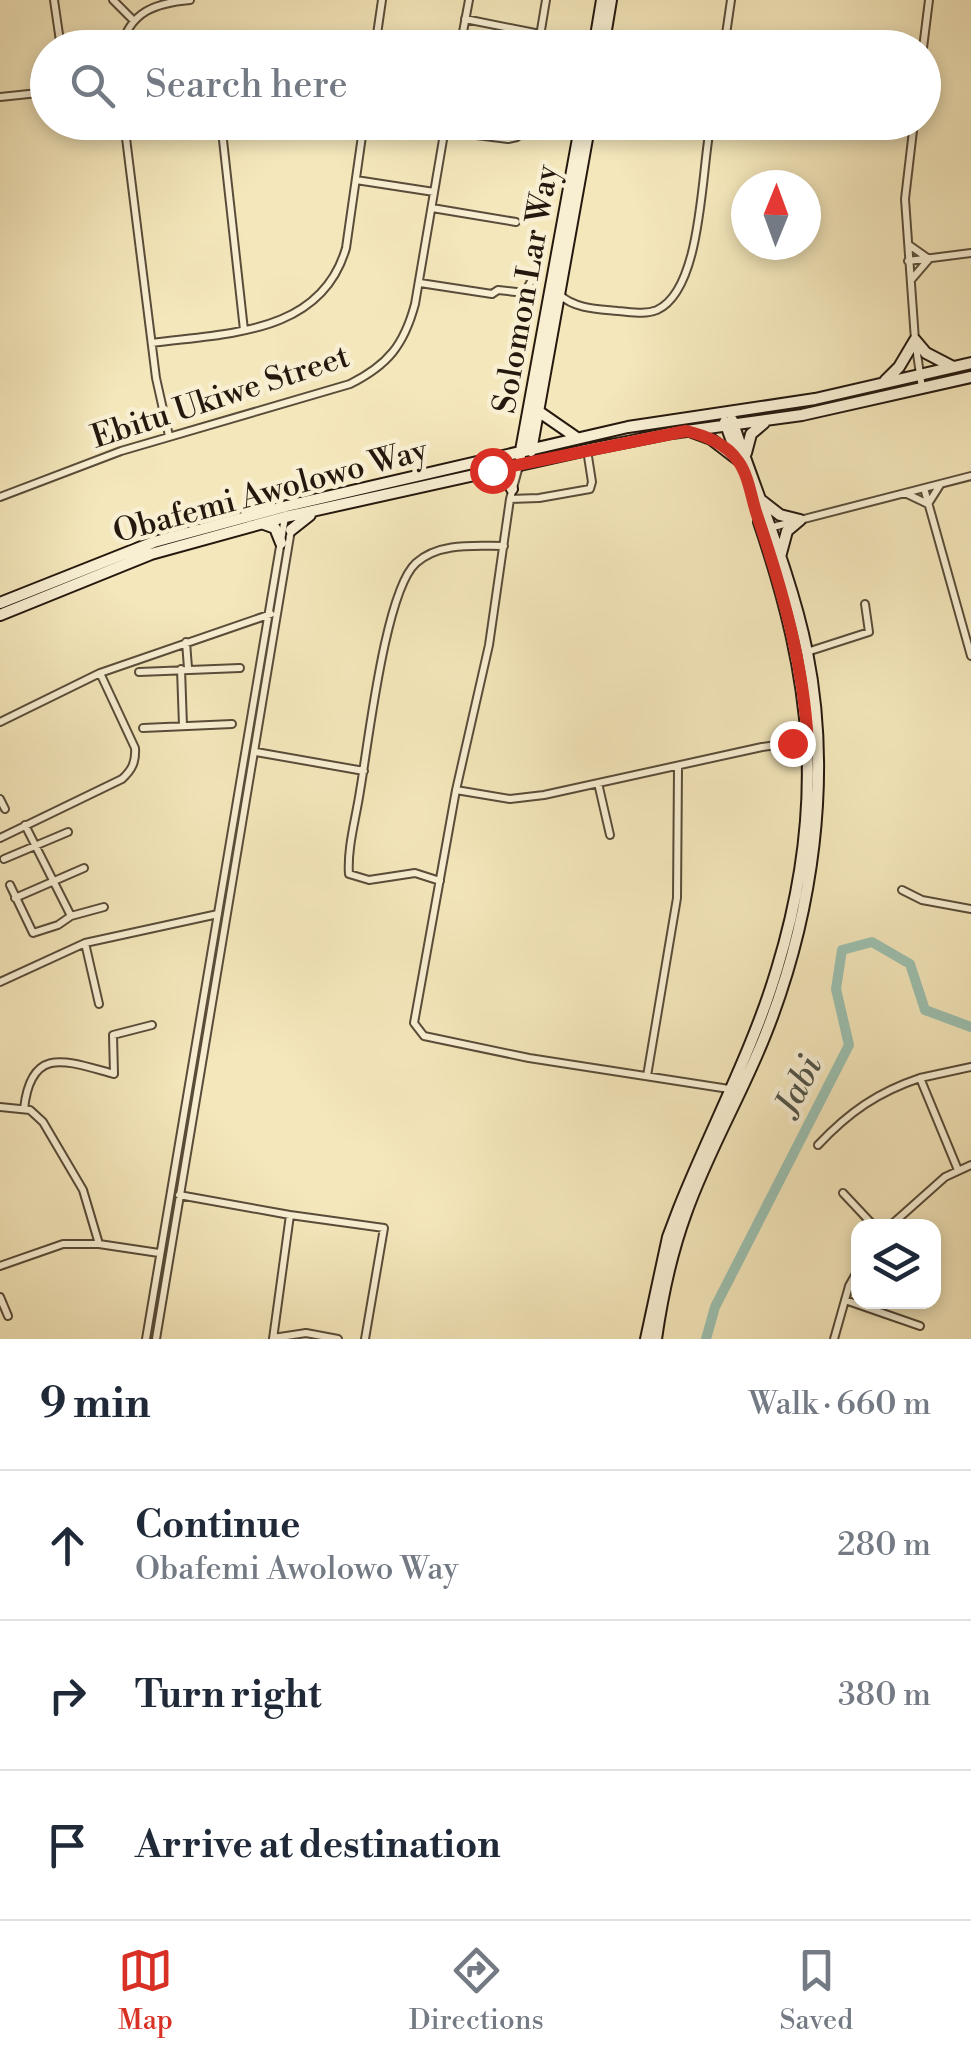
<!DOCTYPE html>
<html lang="en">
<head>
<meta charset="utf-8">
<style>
  :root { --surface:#fff; --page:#f6f6f7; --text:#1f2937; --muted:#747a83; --line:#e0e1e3; --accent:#d93025 }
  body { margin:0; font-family:"Libre Bodoni",serif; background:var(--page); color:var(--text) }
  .controls { position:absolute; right:30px; bottom:30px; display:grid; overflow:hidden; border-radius:20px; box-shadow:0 5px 15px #0003 }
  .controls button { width:90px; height:90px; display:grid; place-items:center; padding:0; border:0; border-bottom:2px solid var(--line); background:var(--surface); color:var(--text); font:50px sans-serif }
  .compass { position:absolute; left:731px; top:170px; width:90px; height:90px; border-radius:50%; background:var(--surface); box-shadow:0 5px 15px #0003; rotate:1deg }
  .stop { position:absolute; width:30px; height:30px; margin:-22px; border:8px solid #d93025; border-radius:50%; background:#fff }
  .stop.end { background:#d93025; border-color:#fff; box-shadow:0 2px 10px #0008 }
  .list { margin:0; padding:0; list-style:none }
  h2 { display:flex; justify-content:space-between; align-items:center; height:130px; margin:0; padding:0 40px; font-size:42px }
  h2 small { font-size:32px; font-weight:400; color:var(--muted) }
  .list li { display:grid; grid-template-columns:65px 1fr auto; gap:30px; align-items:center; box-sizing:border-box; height:150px; padding:0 40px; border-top:2px solid var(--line) }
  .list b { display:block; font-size:38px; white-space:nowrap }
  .list p { margin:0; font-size:32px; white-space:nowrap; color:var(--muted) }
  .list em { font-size:32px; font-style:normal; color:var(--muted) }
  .icon { flex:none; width:55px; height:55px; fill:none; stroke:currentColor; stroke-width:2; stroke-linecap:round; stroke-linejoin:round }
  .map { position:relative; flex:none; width:971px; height:1339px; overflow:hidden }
  .search { position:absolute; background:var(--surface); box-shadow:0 5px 15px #0003; left:30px; right:30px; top:30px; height:110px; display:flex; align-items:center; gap:25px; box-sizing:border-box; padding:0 35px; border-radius:55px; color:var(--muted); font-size:38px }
  .sheet { height:580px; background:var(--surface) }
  nav { display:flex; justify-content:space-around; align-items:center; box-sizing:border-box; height:140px; border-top:2px solid var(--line); background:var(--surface); font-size:28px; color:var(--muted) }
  nav a { display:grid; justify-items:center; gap:5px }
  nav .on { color:var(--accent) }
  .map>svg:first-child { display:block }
</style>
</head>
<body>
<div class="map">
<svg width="971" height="1339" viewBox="0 0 971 1339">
  <rect width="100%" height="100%" fill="#f4e7bb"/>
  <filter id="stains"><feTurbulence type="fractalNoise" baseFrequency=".002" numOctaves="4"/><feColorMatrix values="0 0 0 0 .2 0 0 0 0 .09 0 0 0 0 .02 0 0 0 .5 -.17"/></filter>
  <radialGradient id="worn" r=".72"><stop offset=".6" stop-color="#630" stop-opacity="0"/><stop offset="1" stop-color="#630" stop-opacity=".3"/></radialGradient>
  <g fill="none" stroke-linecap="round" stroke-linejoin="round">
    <path stroke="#9cc0b0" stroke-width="10" d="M706 1339 715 1307 849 1045 836 989 842 950 872 942 910 964 925 1010 971 1027"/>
    <g stroke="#594c39" stroke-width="10">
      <path id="street" d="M54 0 61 48
        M113 0 133 20
        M465 19 540 34
        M121 48C130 11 156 3 190 0
        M375 48 382 0
        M460 48 469 0
        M538 48 546 0
        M724 48 731 0
        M923 48 929 0
        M0 97 48 92
        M124 122 156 378 169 436
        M221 122 244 330
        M914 122 905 199 915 340 922 388
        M445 131 508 139 517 137 525 122
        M356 180 434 192
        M432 208 516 222
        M909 245 929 259 911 280
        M908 261 971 253
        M420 283 492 294 498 290 525 293 532 279
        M560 295C575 309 599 309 618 311 631 312 645 315 657 310 703 289 701 169 711 122
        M152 343C226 333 321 335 346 248L364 122
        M519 466 510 499 489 645 456 790 414 1023 424 1036 529 1058 729 1089
        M924 488 971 656
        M905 493 928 504 940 485
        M0 497 121 451 350 384C388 365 404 345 415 304L446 122
        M510 499 539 498 590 489 592 482 587 450
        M769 528 971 476
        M186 642 188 668
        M807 652 869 632 865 604
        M181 669 183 726
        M139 672 240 668
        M0 722 100 673 271 614
        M143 728 232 724
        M256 752 364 771
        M598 783 610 835
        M456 790 510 799 544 795 762 747 791 743 807 745
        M0 799 5 809
        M25 825 71 916 104 907
        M0 838 122 779C132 770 136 762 135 748L100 673
        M4 859 68 832
        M440 881 415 873 369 880 349 874C347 848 356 818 360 791 368 746 385 591 416 563 439 542 475 546 504 546
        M10 885 33 933 58 925 71 916
        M902 890 922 900 971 909
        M15 898 84 868
        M85 943 99 1004
        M0 982 85 943 218 914
        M647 1076 677 898 678 768
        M920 1078 971 1067
        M0 1107 30 1110 43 1122 83 1190 99 1244
        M24 1109C31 1045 66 1061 114 1074L113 1035 152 1025
        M818 1145C849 1112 878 1092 920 1078L958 1170
        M843 1193 874 1226
        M179 1195 290 1215 273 1339
        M290 1215 384 1228 365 1339
        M890 1226 945 1177 971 1165
        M0 1266 63 1244H99L159 1253
        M0 1297 8 1316
        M845 1300 920 1326
        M273 1338 306 1333 338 1339
        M146 1339 285 517
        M156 1339 291 530
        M834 1339 849 1286 858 1270"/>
    </g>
    <g stroke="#25180e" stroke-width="14">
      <path id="secondary" d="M594 48 602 0
        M603 48 611 0
        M885 381 899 367 915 340 926 353 953 367
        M538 411 577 438
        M725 422 738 458
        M692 432 711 439 737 459
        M531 451 590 122
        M746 453 751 434 764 423
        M520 456 581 122
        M493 471 506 478 512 489
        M762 501 780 515 800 520
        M264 524 275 528 281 543
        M291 530 310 515
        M780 557 787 531 800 520
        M0 603 154 542 287 506 628 427 815 399 971 363
        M0 615 151 554 285 517 587 450 672 433 802 415 971 377
        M646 1339 668 1237 679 1208C711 1128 753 1050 777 969 827 805 813 682 759 522
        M656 1339C662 1297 671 1254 686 1213 708 1151 742 1094 766 1033 813 914 832 777 807 652 791 573 757 496 732 420"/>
    </g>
    <use href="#street" stroke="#f8efd3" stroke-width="6"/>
    <use href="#secondary" stroke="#f8efd3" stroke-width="10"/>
  </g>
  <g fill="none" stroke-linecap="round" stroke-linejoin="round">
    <path stroke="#d93025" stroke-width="12" d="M492 470 686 431C704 435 727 444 738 461 748 474 751 496 756 512 782 588 804 664 808 745L792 743"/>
  </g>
  <g text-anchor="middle" stroke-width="9" stroke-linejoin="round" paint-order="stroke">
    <g font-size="32" fill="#25180e" stroke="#f8efd3">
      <text transform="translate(525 289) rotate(-80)" y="11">Solomon Lar Way</text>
      <text transform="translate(220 396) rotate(-18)" y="11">Ebitu Ukiwe Street</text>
      <text transform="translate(270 490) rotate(-15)" y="11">Obafemi Awolowo Way</text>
    </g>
    <g font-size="35" font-style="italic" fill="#4f5347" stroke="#f8efd3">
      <text transform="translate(798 1085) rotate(-63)" y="12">Jabi</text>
    </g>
  </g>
  <rect width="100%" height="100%" filter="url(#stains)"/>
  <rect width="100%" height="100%" fill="url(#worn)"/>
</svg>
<div class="controls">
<button><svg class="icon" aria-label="layers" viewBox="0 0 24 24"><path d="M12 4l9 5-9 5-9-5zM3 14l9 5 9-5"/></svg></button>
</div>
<svg class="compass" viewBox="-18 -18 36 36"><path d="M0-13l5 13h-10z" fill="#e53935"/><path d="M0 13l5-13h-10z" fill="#747a83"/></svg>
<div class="stop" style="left:492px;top:470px"></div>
<div class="stop end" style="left:792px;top:743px"></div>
<div class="search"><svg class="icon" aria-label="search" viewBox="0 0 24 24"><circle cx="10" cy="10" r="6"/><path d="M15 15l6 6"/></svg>Search here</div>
</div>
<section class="sheet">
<h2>9 min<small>Walk · 660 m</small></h2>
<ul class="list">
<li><svg class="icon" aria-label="ahead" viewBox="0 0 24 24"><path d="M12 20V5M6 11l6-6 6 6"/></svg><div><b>Continue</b><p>Obafemi Awolowo Way</p></div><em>280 m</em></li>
<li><svg class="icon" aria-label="right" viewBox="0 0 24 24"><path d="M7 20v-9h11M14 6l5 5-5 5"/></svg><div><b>Turn right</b></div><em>380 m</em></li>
<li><svg class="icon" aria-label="arrive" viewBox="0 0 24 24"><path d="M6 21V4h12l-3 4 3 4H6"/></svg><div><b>Arrive at destination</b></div></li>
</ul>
</section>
<nav>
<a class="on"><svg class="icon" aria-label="map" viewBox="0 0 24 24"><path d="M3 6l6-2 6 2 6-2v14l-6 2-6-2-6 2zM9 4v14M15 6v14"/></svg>Map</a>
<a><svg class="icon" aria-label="directions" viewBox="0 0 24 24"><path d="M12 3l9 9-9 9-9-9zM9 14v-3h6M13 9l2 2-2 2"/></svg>Directions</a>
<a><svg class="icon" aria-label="saved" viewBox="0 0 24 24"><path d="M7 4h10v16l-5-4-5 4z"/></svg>Saved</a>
</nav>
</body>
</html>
